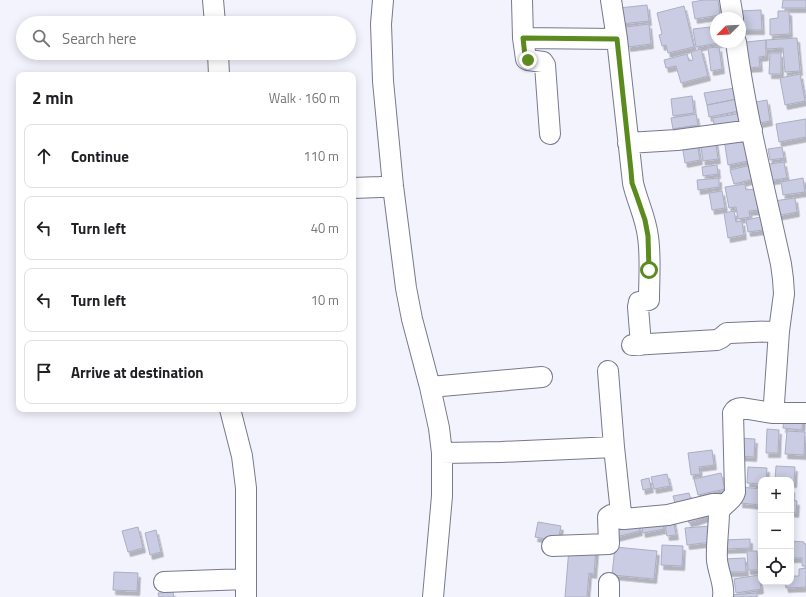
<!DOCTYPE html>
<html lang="en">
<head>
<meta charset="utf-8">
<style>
  :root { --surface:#fff; --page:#f2f2f2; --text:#202124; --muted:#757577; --line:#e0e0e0 }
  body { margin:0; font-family:"Titillium Web",sans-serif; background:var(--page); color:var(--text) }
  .controls { position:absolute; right:12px; bottom:12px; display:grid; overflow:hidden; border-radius:8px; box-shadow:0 2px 10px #0003 }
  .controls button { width:36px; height:36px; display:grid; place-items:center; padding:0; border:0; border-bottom:1px solid var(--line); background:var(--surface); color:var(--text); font:20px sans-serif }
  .compass { position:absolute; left:710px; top:12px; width:36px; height:36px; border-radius:50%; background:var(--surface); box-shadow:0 2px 10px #0003; rotate:246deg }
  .stop { position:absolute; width:12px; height:12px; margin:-9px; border:3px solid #5b8a1e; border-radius:50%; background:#fff }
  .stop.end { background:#5b8a1e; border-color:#fff; box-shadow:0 1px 4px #0008 }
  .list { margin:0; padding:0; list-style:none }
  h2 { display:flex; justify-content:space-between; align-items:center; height:52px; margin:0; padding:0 16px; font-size:17px }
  h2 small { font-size:13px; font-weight:400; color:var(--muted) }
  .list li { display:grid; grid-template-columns:26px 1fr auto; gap:12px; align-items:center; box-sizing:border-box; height:64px; margin:0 8px 8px; padding:0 8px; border:1px solid var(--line); border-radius:8px }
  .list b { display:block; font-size:15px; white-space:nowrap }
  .list em { font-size:13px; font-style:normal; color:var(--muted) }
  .icon { flex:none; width:22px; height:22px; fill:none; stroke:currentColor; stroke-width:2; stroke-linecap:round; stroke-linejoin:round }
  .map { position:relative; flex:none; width:806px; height:597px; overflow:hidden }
  .search { position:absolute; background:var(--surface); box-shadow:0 2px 10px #0003; left:16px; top:16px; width:340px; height:44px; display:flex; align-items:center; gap:10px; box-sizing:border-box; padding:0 14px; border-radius:22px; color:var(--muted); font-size:15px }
  .panel { position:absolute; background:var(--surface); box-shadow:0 2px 10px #0003; left:16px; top:72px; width:340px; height:340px; border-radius:8px }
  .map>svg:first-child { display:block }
</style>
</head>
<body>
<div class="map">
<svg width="806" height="597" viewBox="0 0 806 597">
  <defs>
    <filter id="shadow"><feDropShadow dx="2.5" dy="4.5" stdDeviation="0" flood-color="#0004"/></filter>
  </defs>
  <rect width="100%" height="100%" fill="#f2f3fd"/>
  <path fill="#c9cce2" stroke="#acaec4" filter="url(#shadow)" d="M704 0H718L720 15 695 19 692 2Z
    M783 0H806V8H782Z
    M647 5 649 21 621 24 619 8Z
    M684 6 694 47 668 53 666 45 662 46 659 35 662 34 657 13Z
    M761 10 762 30H741L740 11Z
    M778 11H789L790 34 770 35V19L778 18Z
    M649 24 651 44 628 47 626 27Z
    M710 27V30L716 29V42H724L696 47 693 29Z
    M797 38 800 71 785 72 783 48 766 49V40Z
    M766 40V56L759 57 760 67 747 68 746 42Z
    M719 47 722 69 711 71 708 48Z
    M701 49 708 76 681 83 676 66 666 68 664 60 687 54 689 61 693 60 691 52Z
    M770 53H781V74H769Z
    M800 74 805 101 785 105 780 78Z
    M735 88 737 99 707 105 704 93Z
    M692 96 694 113 673 116 671 99Z
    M737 99 739 111 709 117 707 105Z
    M767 100 770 121 760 123 756 102Z
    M742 113 745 124 715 130 713 118Z
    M696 114 698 125 673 129 671 118Z
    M806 119V137L779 142 776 124Z
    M693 126 694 132 674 135 673 129Z
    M743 136 748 161 728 165 724 139Z
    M715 138 718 159 703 161 700 140Z
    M697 142 700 160 685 163 682 145Z
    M782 147 784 158 770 160 768 149Z
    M784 162 787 178 766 181 763 165Z
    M717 165 718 174 703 176 702 167Z
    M751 165 754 179 734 184 730 170Z
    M719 178V187L698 190 697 180Z
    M803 178 805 192 783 195 781 182Z
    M745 184 746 190 755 189 758 210 749 211 750 217 738 219 736 207 729 208 725 187Z
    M722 191 725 208 712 210 709 193Z
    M795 198 797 212 776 216 774 201Z
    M734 211 736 222 742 221 744 235 728 238 724 213Z
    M761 217 763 230 748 232 746 220Z
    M784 416 803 417 802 430 783 428Z
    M767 429 779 430 778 453H766Z
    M787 431 805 432 804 455 785 454Z
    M739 438 755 439 754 457 738 456Z
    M712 450 714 465 699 467 700 474 691 475 688 453Z
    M776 466 795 467 794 483H791V480H775Z
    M748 467 767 468 766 480H761V484L747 483Z
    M721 473 725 489 698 495 694 479Z
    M667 474 670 486 654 489 651 477Z
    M649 478 651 488 643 490 641 480Z
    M741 487 761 489V505L740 503Z
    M791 488H792V500L797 501 796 513 791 512Z
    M689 493 692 503 676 506 673 496Z
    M708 508 710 516 689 523 686 514Z
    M662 518 664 529 643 533 641 523Z
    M673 518 676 535 667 536 664 519Z
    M638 521 640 531 616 537 613 527Z
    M538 522 561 526 558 541 535 537Z
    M710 526 712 542 687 545 685 528Z
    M138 527 143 548 128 552 122 531Z
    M156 530 161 552 150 555 145 533Z
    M750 539V548L724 549 723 540Z
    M791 541 804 542V544H806V566H802V558H791Z
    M662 545 683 546 682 566 661 565Z
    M615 547 657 551 654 579 612 575Z
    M569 548 596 550 594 574 589 573 587 597H565Z
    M747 551H757L758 570H748Z
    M745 558 746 572H725L724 559Z
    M806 568V587L786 588 785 582H791V576H799V569Z
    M114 572 138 573 137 591 113 590Z
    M759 575 761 589 736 593 734 579Z
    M173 592 174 597H159L158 593Z
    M757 593V597H730V595Z"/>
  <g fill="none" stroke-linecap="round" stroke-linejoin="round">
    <g stroke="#77798d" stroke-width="22">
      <path id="minor" d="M213 0 215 23
        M383 0 381 24 383 81 393 186 406 288 412 319 430 387 439 428 442 453V496L433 597
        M522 0 523 38 617 39
        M611 0 617 39 633 183C637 201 646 218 648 237 651 257 649 279 649 300L639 302 638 307 641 345
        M730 0 733 18
        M523 38 526 59 528 60 543 62 545 65 550 134
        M218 53 219 75
        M628 143 677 140 752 130
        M353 188 380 187 393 186
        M632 345 717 340 721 338 727 333H730L779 331
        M430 387 542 377
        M230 409 242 456 246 488V597
        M772 413H806
        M442 453 501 452 614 447 608 371
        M621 513 622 519H624L668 515 713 504H718L722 506
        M552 546 609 544 608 517 611 515 621 513 614 447
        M164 582 246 579
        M609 597V583
        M723 597C725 584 718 572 717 560 716 546 719 526 719 512 723 503 733 501 735 492L733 413C735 409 738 408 742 408L772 413 774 403 779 331 784 294 783 279 781 264C765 190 746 117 736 42"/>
    </g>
    <use href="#minor" stroke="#fff" stroke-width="20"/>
  </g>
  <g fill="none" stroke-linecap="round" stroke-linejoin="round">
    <path stroke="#5b8a1e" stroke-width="5" d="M528 60 526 58 525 56 523 38 617 39 631 171 632 183 636 194 645 220 648 236 649 270"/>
  </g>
</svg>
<div class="controls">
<button>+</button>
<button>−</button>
<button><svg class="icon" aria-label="locate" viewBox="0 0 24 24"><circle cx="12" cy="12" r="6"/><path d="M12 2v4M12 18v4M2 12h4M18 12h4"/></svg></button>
</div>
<svg class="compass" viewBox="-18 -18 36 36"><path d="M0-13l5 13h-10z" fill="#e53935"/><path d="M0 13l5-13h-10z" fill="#757577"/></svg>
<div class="stop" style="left:649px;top:270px"></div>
<div class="stop end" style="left:528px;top:60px"></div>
<div class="search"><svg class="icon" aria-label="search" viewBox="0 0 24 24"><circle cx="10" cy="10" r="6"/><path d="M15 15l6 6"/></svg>Search here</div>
<section class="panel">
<h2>2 min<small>Walk · 160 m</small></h2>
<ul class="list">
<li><svg class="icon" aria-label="ahead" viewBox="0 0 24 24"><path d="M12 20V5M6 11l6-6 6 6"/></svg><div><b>Continue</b></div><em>110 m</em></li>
<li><svg class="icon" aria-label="left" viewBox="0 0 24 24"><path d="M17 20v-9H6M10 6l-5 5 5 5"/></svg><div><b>Turn left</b></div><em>40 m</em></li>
<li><svg class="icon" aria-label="left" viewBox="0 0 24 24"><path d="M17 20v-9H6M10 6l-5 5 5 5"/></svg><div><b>Turn left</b></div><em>10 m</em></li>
<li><svg class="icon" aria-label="arrive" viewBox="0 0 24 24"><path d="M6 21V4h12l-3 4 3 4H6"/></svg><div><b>Arrive at destination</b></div></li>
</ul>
</section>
</div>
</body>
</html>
